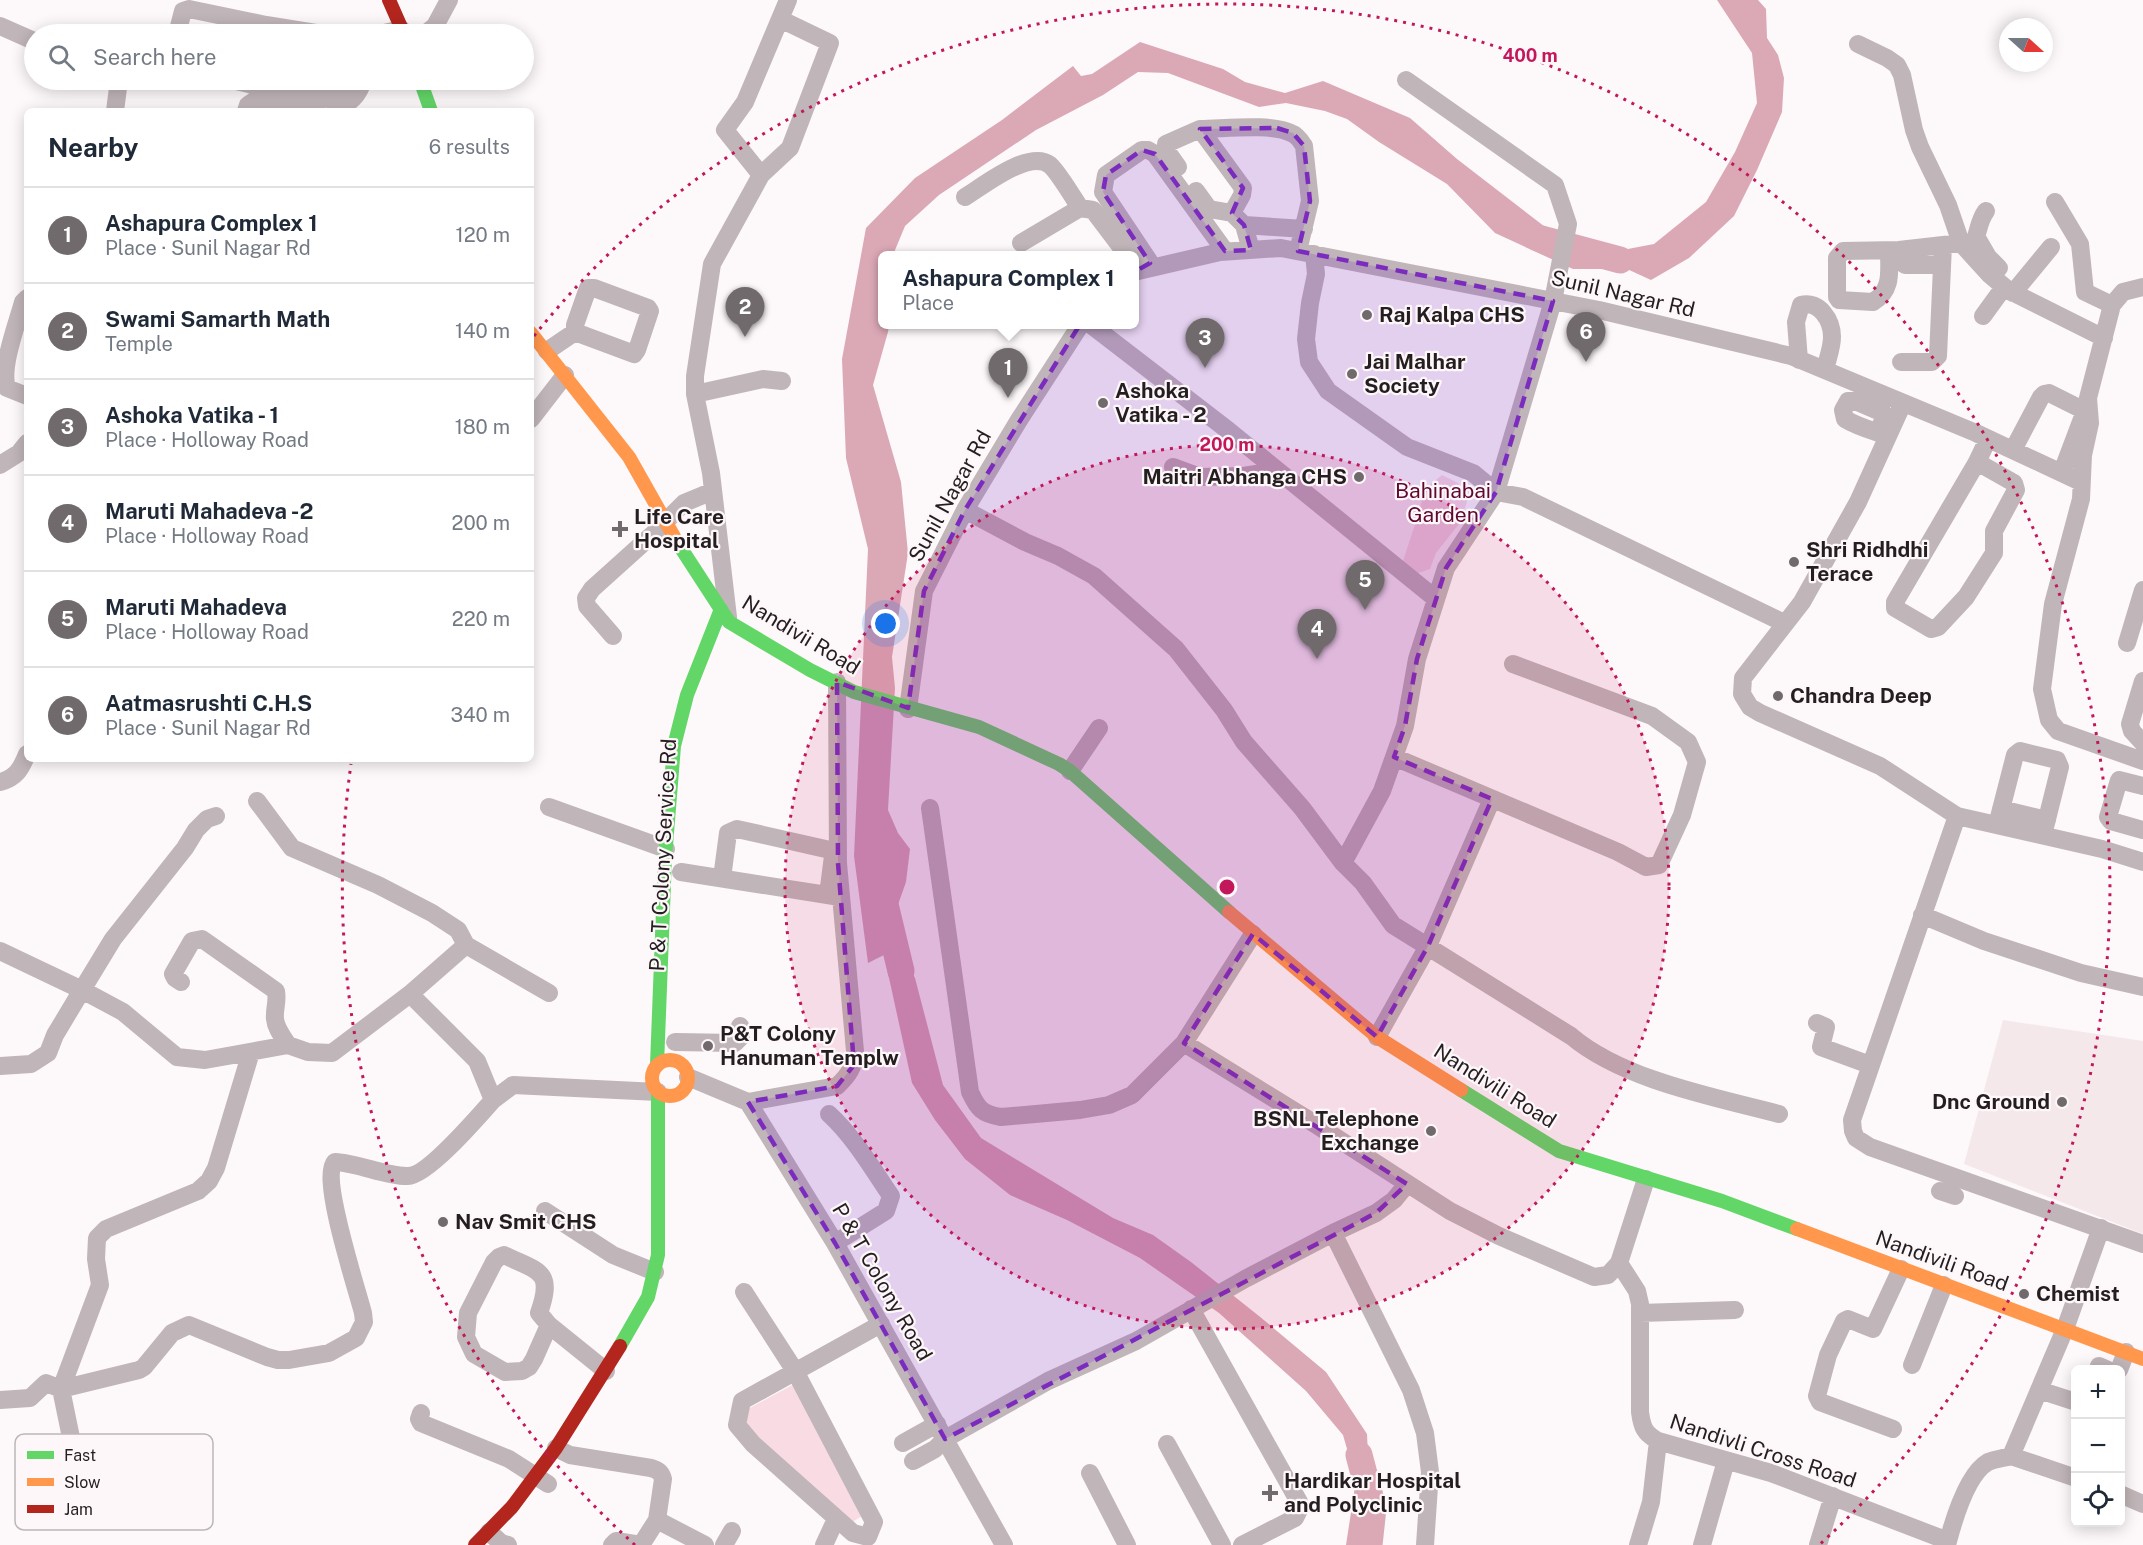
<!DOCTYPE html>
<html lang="en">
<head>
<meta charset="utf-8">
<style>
  :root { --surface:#fff; --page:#f2f2f3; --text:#1f2937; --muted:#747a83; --line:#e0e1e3; --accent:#706a6c }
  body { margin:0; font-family:"Public Sans",sans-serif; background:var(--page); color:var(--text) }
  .controls { position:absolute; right:18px; bottom:18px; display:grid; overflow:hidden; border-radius:9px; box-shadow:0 3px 15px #0003 }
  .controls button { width:54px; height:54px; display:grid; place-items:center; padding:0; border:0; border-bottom:2px solid var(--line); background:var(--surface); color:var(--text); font:30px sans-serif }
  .compass { position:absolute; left:1999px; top:18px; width:54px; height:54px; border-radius:50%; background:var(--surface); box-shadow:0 3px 15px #0003; rotate:111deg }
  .you { position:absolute; left:886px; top:624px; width:21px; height:21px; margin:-15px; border:4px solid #fff; border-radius:50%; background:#1a73e8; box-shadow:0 0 0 9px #1a73e833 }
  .badge { display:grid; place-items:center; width:39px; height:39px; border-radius:50%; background:var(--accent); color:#fff; font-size:20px; font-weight:700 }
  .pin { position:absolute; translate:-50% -50px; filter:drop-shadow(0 2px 3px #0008) }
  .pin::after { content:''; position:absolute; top:32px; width:21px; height:18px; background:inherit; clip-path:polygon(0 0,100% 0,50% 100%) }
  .popup { position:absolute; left:878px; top:251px; width:261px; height:78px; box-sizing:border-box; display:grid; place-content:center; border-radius:9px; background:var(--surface); filter:drop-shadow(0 2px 4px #0005); font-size:20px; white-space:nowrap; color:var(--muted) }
  .popup b { font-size:22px; color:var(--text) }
  .popup::after { content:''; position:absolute; left:50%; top:100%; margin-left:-12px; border:12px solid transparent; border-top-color:var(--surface) }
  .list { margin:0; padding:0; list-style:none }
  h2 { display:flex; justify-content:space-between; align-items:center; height:78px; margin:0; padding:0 24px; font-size:26px }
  h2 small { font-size:20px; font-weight:400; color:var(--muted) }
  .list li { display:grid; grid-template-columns:39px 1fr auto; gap:18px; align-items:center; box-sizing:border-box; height:96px; padding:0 24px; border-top:2px solid var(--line) }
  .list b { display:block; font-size:22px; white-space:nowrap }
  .list p { margin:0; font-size:20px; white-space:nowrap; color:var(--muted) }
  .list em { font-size:20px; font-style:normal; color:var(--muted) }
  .icon { flex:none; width:33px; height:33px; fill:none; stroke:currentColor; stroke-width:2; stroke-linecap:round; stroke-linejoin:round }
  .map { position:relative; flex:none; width:2143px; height:1545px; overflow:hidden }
  .search { position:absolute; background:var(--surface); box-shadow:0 3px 15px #0003; left:24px; top:24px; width:510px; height:66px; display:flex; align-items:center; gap:15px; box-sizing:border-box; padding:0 21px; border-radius:33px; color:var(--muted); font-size:22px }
  .panel { position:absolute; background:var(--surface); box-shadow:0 3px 15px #0003; left:24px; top:108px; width:510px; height:654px; border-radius:9px }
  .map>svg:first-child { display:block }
</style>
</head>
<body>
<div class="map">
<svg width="2143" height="1545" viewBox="0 0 2143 1545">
  <rect width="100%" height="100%" fill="#fdf8fa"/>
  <path fill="#f5e8eb" d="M2003 1020 2143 1041V1234L1964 1164Z"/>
  <path fill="#f9dbe3" d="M1442 475 1458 483 1467 502 1459 524 1436 553 1430 569 1416 574 1403 561 1418 515 1425 489Z
    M796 1383 862 1516 851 1523 756 1439 745 1423 748 1409Z"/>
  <path fill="#dba8b6" d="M1717 0H1758L1766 9 1767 38 1778 55 1784 78 1782 112 1757 170 1734 216 1689 258 1651 280 1627 269H1573L1495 233 1447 184 1379 142 1347 119 1325 111 1286 103 1259 107 1168 73 1138 72 1103 95 1036 130 939 195 905 226 893 255H882V324L889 325 888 332 873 385 901 482 908 553 892 657 895 688 888 810 898 833 910 849 906 882 889 930 915 978 943 1085 981 1138 1113 1218 1153 1235 1191 1262 1259 1316 1326 1372 1367 1434 1369 1478 1362 1545H1346L1356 1480 1343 1435 1306 1391 1219 1313 1140 1258 1067 1220 1010 1195 965 1159 935 1120 912 1083 884 955 868 963 854 856 868 549 846 458 842 359 866 228 915 178 1002 120 1073 66 1081 76 1092 74 1140 42 1223 69 1245 82 1285 93 1323 81 1410 118 1457 159 1575 250 1612 252 1654 244 1706 202 1735 152 1757 103 1752 53Z"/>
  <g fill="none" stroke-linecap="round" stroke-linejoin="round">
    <path stroke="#dba8b6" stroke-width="27" d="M1538 238 1620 260
      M882 892 901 971
      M1359 1455 1373 1508 1369 1545"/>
    <path stroke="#c0b5b8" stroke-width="18" d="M0 26 34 41
      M177 34 183 11 189 9 266 25 322 34
      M380 34 401 29
      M425 34 435 26 449 0
      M1858 44 1887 58 1897 65 1902 75 1914 130 1920 147 1948 205 1961 243 1969 252 1989 274 2008 290 2104 338
      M232 80 253 85 328 99 336 94 345 80
      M1406 80 1555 185 1568 224 1553 301 1496 492 1523 497 1784 623
      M115 111 119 80
      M246 111 248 105 254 101 317 111
      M336 111C350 102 359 96 363 80
      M1200 129C1223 129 1271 123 1291 133 1297 135 1301 141 1304 146L1310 201 1298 251
      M1178 167 1166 150V144L1200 129 1243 188 1242 195 1232 213
      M761 175 725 130 745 102 788 0
      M1196 191 1209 209 1232 213 1244 225 1251 250
      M965 197C983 186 1029 149 1050 165 1058 172 1073 197 1080 208L1093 210 1127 255
      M2055 202 2080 244 2085 292 2112 305
      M1244 225 1304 229
      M1977 238 1988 257 1999 268
      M1021 243 1080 208
      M1971 248C1979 236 1977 223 1986 211
      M1889 251C1889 271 1893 290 1873 302L1839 300 1837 297V258L1843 251 1899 250 1961 243
      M1314 254 1316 274 1310 303 1306 339 1309 362 1328 391 1407 447 1473 473 1496 492 1446 568 1417 659 1405 726 1382 791 1343 863
      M1905 265H1942
      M1153 267 1103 192 1106 175 1142 150H1148L1155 154 1225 251
      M1134 272 1220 252 1281 248 1599 310 1791 356 1976 433 2081 482
      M2143 287 2123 292 2112 305 2088 398 2090 423 2083 455 2081 499 2053 604 2042 689 2049 720 2058 731 2143 761
      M2013 293 2051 247
      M27 298 23 302C17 324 0 368 7 388L27 396
      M1983 316 2004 287
      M1090 324 1229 431 1436 599
      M547 351 575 332V325L588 288H594L648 308 650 311 637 350 634 354 575 332
      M1799 360 1796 322 1801 305C1819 300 1832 320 1832 337 1832 348 1827 360 1825 370
      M1901 362H1932L1938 356 1943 245
      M695 394 763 379 782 381
      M1903 403 1858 502 1802 602 1743 678 1742 694 1750 707 1760 713 1880 766 1957 816 2102 849 2143 862
      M531 419 565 375
      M1878 432 1884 418 1883 413 1855 401H1848L1843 410 1845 419C1858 427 1874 431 1888 436
      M2013 450 2041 397 2044 394 2049 393 2085 411 2062 472
      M1977 462 2014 483 2016 490 1994 531V553L1966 597 1938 627 1931 629 1895 608V602L1977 462 1988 439
      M0 465 19 453 27 443
      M1173 467 1200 477 1243 476 1263 473 1272 466
      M965 510 1025 542 1058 556 1094 576 1176 649 1224 710 1244 742 1302 808 1343 863 1363 883 1393 925 1571 1036C1623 1080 1714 1097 1779 1114
      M728 617 711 473 695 394V376L712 264 761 175 790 148 830 43 780 19
      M613 636 587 606 586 598 592 589 652 535 684 503 713 491
      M2127 643 2143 590
      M2143 681 2130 724 2132 731 2143 743
      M908 709 924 591 965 510 1019 420 1081 324
      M1394 757 1618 852 1646 867 1659 865 1682 815 1697 762 1688 742 1652 716 1513 664
      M1070 771 1099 728
      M0 782C16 778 21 769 27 754
      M2143 786 2119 780 2108 817 2111 821 2143 830
      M257 801 292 848 378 885 432 913 458 930 466 945 410 994 477 1061 493 1100 513 1085 658 1092
      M549 807 666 849
      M930 808 970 1092C978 1109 982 1114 1001 1117L1080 1110 1109 1105 1132 1095 1184 1043 1253 934
      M2001 809 2047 820
      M216 816 207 819 196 830 185 848 113 939 82 990 123 1012 177 1057 205 1060 288 1045 308 1052 332 1053 410 994
      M1957 816 1852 1120 1853 1131 1856 1138 1870 1147 2143 1244
      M1997 825 2015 755 2020 751 2057 760 2060 767 2043 835
      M681 872 840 897
      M722 878 728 833 737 829 830 850 833 856 828 895
      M1922 915 1984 941 2081 973 2143 987
      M466 945 549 993
      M0 951 82 990 55 1035 48 1053 31 1064 0 1066
      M181 982 175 978 173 974 192 941 202 939 276 991C278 1002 274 1009 275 1019 276 1029 283 1037 288 1045
      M1817 1023 1826 1027 1821 1047 1870 1065
      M1377 1037 1428 946 1492 799
      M675 1042 735 1043 741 1037 740 1026
      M1184 1043 1312 1122 1450 1211 1499 1236 1594 1277 1608 1275 1619 1263 1646 1179
      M688 1077 748 1102 835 1243 1004 1545
      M748 1102 837 1086C849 1075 854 1067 855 1051L838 863 837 682
      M829 1114C854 1137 872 1168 891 1196L886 1211 835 1243
      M1940 1191 1955 1196
      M545 1211 613 1255 655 1272
      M1333 1233 1411 1390 1425 1433 1430 1472 1425 1545
      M1619 1263 1637 1291 1640 1304V1412C1642 1427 1644 1433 1658 1441L1771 1473 1948 1541
      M744 1292 795 1371 874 1522 868 1537 853 1533 753 1444 737 1425 742 1401 881 1324
      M1191 1309 1299 1502V1510L1295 1518 1242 1545
      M1640 1313 1735 1310
      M549 1325 539 1313C554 1270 539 1272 504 1255L499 1257 494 1262 468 1313 466 1337 474 1354 505 1372 522 1371 529 1367 534 1359 549 1325 606 1371
      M1912 1365 1944 1285
      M2099 1366 2108 1370
      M2119 1370 2126 1352
      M61 1389 139 1370 144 1367 172 1333 189 1325 267 1357 278 1360H289L329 1353 356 1338 364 1322 363 1313C357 1289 320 1178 335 1162 359 1163 387 1177 408 1176 427 1176 478 1117 493 1100
      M61 1389 100 1285 96 1259 97 1238 106 1229 198 1191 209 1181 216 1168 251 1052
      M2039 1390 2076 1402
      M0 1400 30 1398 46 1383 61 1389 75 1457
      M421 1413 419 1419 421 1423 509 1459 548 1484
      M1893 1429 1820 1402 1817 1396 1828 1355 1844 1321 1848 1319 1873 1329 1901 1269
      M903 1443 937 1424
      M1167 1444 1222 1545
      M556 1448 570 1455 651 1468C658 1470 661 1472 663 1479L657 1520 641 1545 616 1541 612 1545
      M2011 1456 2076 1478
      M913 1461 935 1449 945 1439 1048 1381 1136 1341 1245 1279 1333 1233 1376 1213 1394 1200 1407 1184
      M1090 1473 1127 1545
      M2120 1494 2143 1504
      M657 1520 705 1545
      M489 1532 501 1543 508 1545
      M724 1545 732 1531
      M824 1545 836 1519
      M1638 1545 1651 1502 1658 1441
      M1702 1545 1726 1461
      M1818 1545 1833 1496
      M1947 1545C1953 1522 1967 1474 1988 1462 1995 1459 2004 1458 2011 1456L2065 1329 2101 1228"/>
    <path stroke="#63d668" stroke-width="14" d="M420 80 431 111
      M677 542 729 622 810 670 854 692 979 727 1059 764 1070 771 1229 912
      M657 1065 665 858 674 746 687 695 721 609
      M1461 1090 1559 1151 1722 1201 1797 1229
      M620 1346 648 1297 658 1255V1092"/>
    <path stroke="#ff974d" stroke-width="14" d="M531 333 629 457 677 542
      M1229 912 1377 1037 1461 1090
      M652 1078a18 18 0 1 1 36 0a18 18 0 1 1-36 0Z
      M1797 1229 2143 1359"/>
    <path stroke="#b3261e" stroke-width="14" d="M389 0 404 34
      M475 1545 512 1507 556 1448 620 1346"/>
  </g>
  <path fill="#7b2cbf" fill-opacity="0.2" stroke="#7b2cbf" stroke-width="4.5" stroke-dasharray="12 8" stroke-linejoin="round" d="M1277 128 1293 133 1304 146 1310 201 1298 251 1553 301 1496 492 1446 568 1417 659 1405 726 1394 757 1492 799 1428 946 1377 1037 1253 934 1184 1043 1407 1184 1376 1213 945 1439 835 1243 748 1102 837 1086 854 1065 838 863 837 682 908 708 924 591 965 510 1100 292 1150 263 1103 192 1106 175 1142 150 1155 154 1225 251 1251 250 1244 225 1232 213 1243 188 1200 129Z"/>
  <circle cx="1227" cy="887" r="442" fill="#c2185b" fill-opacity=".12"/>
  <g fill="none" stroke="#c2185b" stroke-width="3" stroke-dasharray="3 6">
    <circle cx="1227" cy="887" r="442"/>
    <path d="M635 1545A885 885 0 0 1 351 764M534 336A885 885 0 1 1 1819 1545"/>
  </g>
  <g fill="#706a6c" stroke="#fef7f9" stroke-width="2">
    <circle cx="1367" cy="315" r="6"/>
    <circle cx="1352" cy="374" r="6"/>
    <circle cx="1103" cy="403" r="6"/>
    <circle cx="1359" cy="477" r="6"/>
    <path d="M617 520h6v6h6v6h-6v6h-6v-6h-6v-6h6z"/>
    <circle cx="1794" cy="562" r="6"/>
    <circle cx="1778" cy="696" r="6"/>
    <circle cx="708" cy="1046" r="6"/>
    <circle cx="2062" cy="1102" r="6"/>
    <circle cx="1431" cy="1131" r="6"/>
    <circle cx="443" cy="1222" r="6"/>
    <circle cx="2024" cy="1294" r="6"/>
    <path d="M1267 1484h6v6h6v6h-6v6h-6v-6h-6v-6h6z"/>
  </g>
  <g text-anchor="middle" stroke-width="4.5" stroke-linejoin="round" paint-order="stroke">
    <g font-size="21" fill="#241e20" stroke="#fef7f9">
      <text transform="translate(1623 294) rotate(13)" y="7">Sunil Nagar Rd</text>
      <text transform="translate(950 496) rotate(-61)" y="7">Sunil Nagar Rd</text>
      <text transform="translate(801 635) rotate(31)" y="7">Nandivii Road</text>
      <text transform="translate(663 855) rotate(-87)" y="7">P &amp; T Colony Service Rd</text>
      <text transform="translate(1495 1086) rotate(32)" y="7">Nandivili Road</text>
      <text transform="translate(1942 1261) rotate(20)" y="7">Nandivili Road</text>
      <text transform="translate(882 1282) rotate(60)" y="7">P &amp; T Colony Road</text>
      <text transform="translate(1763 1451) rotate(18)" y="7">Nandivli Cross Road</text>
    </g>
    <g font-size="21" font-weight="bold" fill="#241e20" stroke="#fef7f9" text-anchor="start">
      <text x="1379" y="322">Raj Kalpa CHS</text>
      <text x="1364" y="369">Jai Malhar<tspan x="1364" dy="24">Society</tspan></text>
      <text x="1115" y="398">Ashoka<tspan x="1115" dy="24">Vatika - 2</tspan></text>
      <text x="1347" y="484" text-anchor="end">Maitri Abhanga CHS</text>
      <text x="634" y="524">Life Care<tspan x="634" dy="24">Hospital</tspan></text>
      <text x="1806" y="557">Shri Ridhdhi<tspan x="1806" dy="24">Terace</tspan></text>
      <text x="1790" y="703">Chandra Deep</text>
      <text x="720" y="1041">P&amp;T Colony<tspan x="720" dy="24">Hanuman Templw</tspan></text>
      <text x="2050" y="1109" text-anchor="end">Dnc Ground</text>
      <text x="1419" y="1126" text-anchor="end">BSNL Telephone<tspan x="1419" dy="24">Exchange</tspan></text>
      <text x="455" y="1229">Nav Smit CHS</text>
      <text x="2036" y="1301">Chemist</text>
      <text x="1284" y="1488">Hardikar Hospital<tspan x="1284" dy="24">and Polyclinic</tspan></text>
    </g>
    <g font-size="21" fill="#5f072e" stroke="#fef7f9">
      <text x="1443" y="498">Bahinabai<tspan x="1443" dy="24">Garden</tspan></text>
    </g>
  </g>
  <rect x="15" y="1434" width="198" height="96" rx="9" fill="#fef7f9" stroke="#bdb6b8" stroke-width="1.5"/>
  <rect x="27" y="1451" width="27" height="8" fill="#63d668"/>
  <rect x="27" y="1478" width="27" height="8" fill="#ff974d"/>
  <rect x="27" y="1505" width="27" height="8" fill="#b3261e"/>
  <g font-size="16" fill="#241e20">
    <text x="64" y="1461">Fast</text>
    <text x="64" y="1488">Slow</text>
    <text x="64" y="1515">Jam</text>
  </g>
  <circle cx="1227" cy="887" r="9" fill="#c2185b" stroke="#fef7f9" stroke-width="3"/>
  <g font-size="18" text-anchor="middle" font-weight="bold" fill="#c2185b" stroke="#fef7f9" stroke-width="4.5" stroke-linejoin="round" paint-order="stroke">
    <text x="1530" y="62">400 m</text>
    <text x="1227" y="451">200 m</text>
  </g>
</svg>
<div class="controls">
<button>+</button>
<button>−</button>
<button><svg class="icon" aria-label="locate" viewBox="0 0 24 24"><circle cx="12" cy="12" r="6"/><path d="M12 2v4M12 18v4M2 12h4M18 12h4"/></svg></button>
</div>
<svg class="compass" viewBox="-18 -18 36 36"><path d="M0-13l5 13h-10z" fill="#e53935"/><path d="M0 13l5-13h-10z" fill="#747a83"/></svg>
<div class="you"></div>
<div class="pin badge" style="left:1008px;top:398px">1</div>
<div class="popup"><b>Ashapura Complex 1</b>Place</div>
<div class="pin badge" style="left:745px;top:337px">2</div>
<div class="pin badge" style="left:1205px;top:368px">3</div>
<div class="pin badge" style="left:1317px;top:659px">4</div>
<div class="pin badge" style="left:1365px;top:610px">5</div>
<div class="pin badge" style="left:1586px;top:362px">6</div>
<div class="search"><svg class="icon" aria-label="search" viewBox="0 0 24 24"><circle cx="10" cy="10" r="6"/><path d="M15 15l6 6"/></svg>Search here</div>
<section class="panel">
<h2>Nearby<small>6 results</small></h2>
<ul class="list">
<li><span class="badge">1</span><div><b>Ashapura Complex 1</b><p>Place · Sunil Nagar Rd</p></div><em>120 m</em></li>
<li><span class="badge">2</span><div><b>Swami Samarth Math</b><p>Temple</p></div><em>140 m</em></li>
<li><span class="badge">3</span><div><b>Ashoka Vatika - 1</b><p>Place · Holloway Road</p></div><em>180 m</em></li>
<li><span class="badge">4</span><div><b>Maruti Mahadeva -2</b><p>Place · Holloway Road</p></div><em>200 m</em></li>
<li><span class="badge">5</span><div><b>Maruti Mahadeva</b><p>Place · Holloway Road</p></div><em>220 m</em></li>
<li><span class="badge">6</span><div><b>Aatmasrushti C.H.S</b><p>Place · Sunil Nagar Rd</p></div><em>340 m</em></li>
</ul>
</section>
</div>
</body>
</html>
